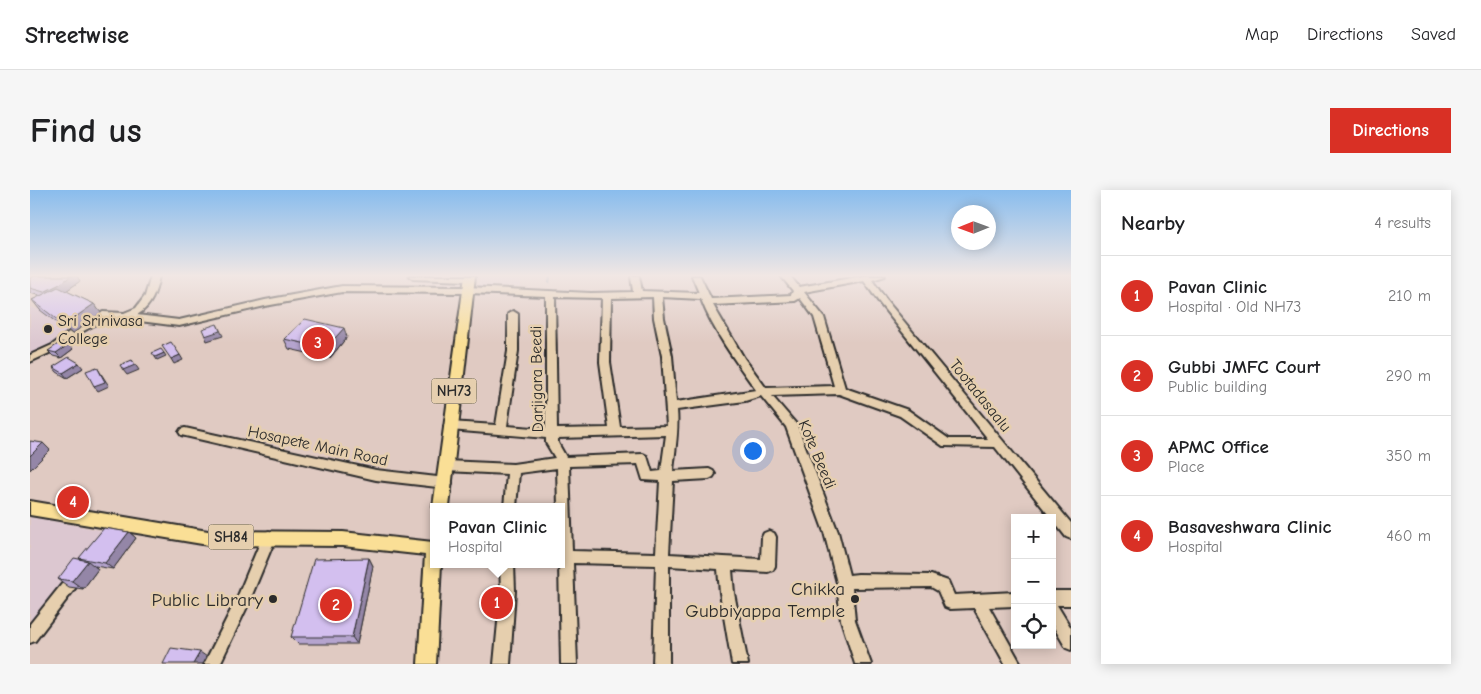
<!DOCTYPE html>
<html lang="en">
<head>
<meta charset="utf-8">
<style>
  :root { --surface:#fff; --page:#f6f6f6; --text:#202124; --muted:#757577; --line:#e0e0e0; --accent:#d93025 }
  body { margin:0; font-family:"Comic Neue",sans-serif; background:var(--page); color:var(--text) }
  .controls { position:absolute; right:15px; bottom:15px; display:grid; overflow:hidden; border-radius:0px; box-shadow:0 2px 12px #0003 }
  .controls button { width:45px; height:45px; display:grid; place-items:center; padding:0; border:0; border-bottom:1px solid var(--line); background:var(--surface); color:var(--text); font:25px sans-serif }
  .compass { position:absolute; left:921px; top:15px; width:45px; height:45px; border-radius:50%; background:var(--surface); box-shadow:0 2px 12px #0003; rotate:269deg }
  .you { position:absolute; left:722px; top:260px; width:18px; height:18px; margin:-12px; border:4px solid #fff; border-radius:50%; background:#1a73e8; box-shadow:0 0 0 8px #1a73e833 }
  .badge { display:grid; place-items:center; width:32px; height:32px; border-radius:50%; background:var(--accent); color:#fff; font-size:16px; font-weight:700 }
  .pin { position:absolute; translate:-50% -50%; border:2px solid #fff; box-shadow:0 1px 5px #0006 }
  .popup { position:absolute; left:400px; top:313px; width:135px; height:65px; box-sizing:border-box; display:grid; place-content:center; border-radius:0px; background:var(--surface); filter:drop-shadow(0 1px 4px #0005); font-size:16px; white-space:nowrap; color:var(--muted) }
  .popup b { font-size:19px; color:var(--text) }
  .popup::after { content:''; position:absolute; left:50%; top:100%; margin-left:-10px; border:10px solid transparent; border-top-color:var(--surface) }
  .list { margin:0; padding:0; list-style:none }
  h2 { display:flex; justify-content:space-between; align-items:center; height:65px; margin:0; padding:0 20px; font-size:21px }
  h2 small { font-size:16px; font-weight:400; color:var(--muted) }
  .list li { display:grid; grid-template-columns:32px 1fr auto; gap:15px; align-items:center; box-sizing:border-box; height:80px; padding:0 20px; border-top:1px solid var(--line) }
  .list b { display:block; font-size:19px; white-space:nowrap }
  .list p { margin:0; font-size:16px; white-space:nowrap; color:var(--muted) }
  .list em { font-size:16px; font-style:normal; color:var(--muted) }
  .icon { flex:none; width:28px; height:28px; fill:none; stroke:currentColor; stroke-width:2; stroke-linecap:round; stroke-linejoin:round }
  .map { position:relative; flex:none; width:1041px; height:474px; overflow:hidden; border-radius:0px }
  header { display:flex; align-items:center; gap:30px; box-sizing:border-box; height:70px; padding:0 25px; background:var(--surface); border-bottom:1px solid var(--line) }
  header strong { font-size:24px }
  nav { display:flex; gap:28px; margin-inline-start:auto; font-size:18px }
  .intro { display:flex; align-items:center; justify-content:space-between; box-sizing:border-box; height:120px; padding:0 30px }
  h1 { margin:0; font-size:35px }
  .button { padding:12px 22px; border-radius:0px; background:var(--accent); color:#fff; font-size:18px; font-weight:700 }
  main { display:flex; gap:30px; padding:0 30px }
  aside { flex:1; background:var(--surface); border-radius:0px; box-shadow:0 2px 12px #0003 }
  .map>svg:first-child { display:block }
</style>
</head>
<body>
<header>
<strong>Streetwise</strong>
<nav><a>Map</a><a>Directions</a><a>Saved</a></nav>
</header>
<div class="intro"><h1>Find us</h1><a class="button">Directions</a></div>
<main>
<div class="map">
<svg width="1041" height="474" viewBox="0 0 1041 474">
  <rect width="100%" height="100%" fill="#e0cac2"/>
  <filter id="ink" filterUnits="userSpaceOnUse"><feTurbulence type="fractalNoise" baseFrequency=".02" numOctaves="2"/><feDisplacementMap in="SourceGraphic" scale="10" xChannelSelector="R" yChannelSelector="G"/><feConvolveMatrix kernelMatrix="1 2 1 2 8 2 1 2 1" color-interpolation-filters="sRGB"/></filter>
  <g filter="url(#ink)">
    <path fill="#dcc7d0" d="M450 86H492L490 96 449 97Z
      M0 117 10 120 42 144 0 169Z
      M0 327 80 342 0 441Z"/>
    <g fill="none" stroke-linecap="round" stroke-linejoin="round">
      <path stroke="#6e89a4" stroke-width="2.5" d="M519 92 520 86"/>
      <g stroke="#2b2b2b" stroke-width="4">
        <path id="minor" d="M121 86H129C126 102 122 116 107 125L149 130 235 110 312 96 438 97 561 103 603 102 601 86H609L612 101 669 103 662 86H670L681 109 761 105 763 101 751 86H760L769 97 833 86H855L842 90 857 111 1041 333V349L1036 347 965 257 913 256 870 226 809 204 742 206 767 235 808 342 819 385 828 384 901 385 918 391 924 405 985 402V416L959 417 991 474H975L944 418 920 419 915 417 908 401 901 397 822 398 825 430 841 474H825L811 430 807 393 794 342 756 237 731 206 715 211 647 220C649 241 645 260 643 281L679 279 683 281 685 284 683 287 679 289 643 291 639 364 731 369 732 347 734 343 739 341 744 343 746 347 745 376 743 380 738 382 702 380 704 403 718 474H702L690 403 688 379 639 376V474H623L626 375 543 373 547 474H531L529 374H531V317H528L527 278 489 283 486 317H474L477 284 416 281 412 279 410 276 412 273 416 271 483 274 525 268 516 253V248L420 240 414 236 420 232 466 235 478 161V124L483 121 488 124V161L477 236 516 239V106L438 103 312 102 235 116 149 136 78 127 45 146 28 159 0 172V165L22 155 39 142 73 122 94 123 106 118 115 106ZM834 91 851 115 958 249H919L878 220 815 198 794 127 774 102ZM525 107 572 108 570 172 579 238 527 239ZM623 107 624 128 632 166 637 236 590 237 580 172 581 108ZM632 107 671 109C683 141 706 172 726 200L646 212 642 166 634 128ZM770 108 784 127 804 196 736 198 714 168 683 115 765 111ZM636 245 631 281 622 282 617 266 613 264 536 267 528 253V248ZM608 274 613 290 630 291 626 363 542 361 539 276Z
          M379 86H442L443 88 439 91 383 89Z
          M155 238 346 280 416 288 420 289 422 293 420 297 416 298 346 290 151 245 149 242 151 239Z
          M239 341 244 343 246 347 217 417 190 474H174L207 408 234 343Z
          M470 374H484L485 401 480 474H464L471 401Z
          M48 378 53 380 55 384 53 388 5 451 0 453V434L43 380Z
          M1022 401H1041V415H1027L1041 438V460L1036 458 1022 434Z"/>
      </g>
      <g stroke="#2b2b2b" stroke-width="4">
        <path id="major" d="M435 86H445L419 317H403Z
          M0 311 178 341 313 342 403 352V374H411L406 474H388L395 365 313 356 178 355 0 325Z"/>
      </g>
      <use href="#minor" fill="#e6cfae" fill-rule="evenodd"/>
      <use href="#major" fill="#fadf96" fill-rule="evenodd"/>
    </g>
    <path fill="#b5a4ce" stroke="#2b2b2b" d="M4 86H47L50 91 36 101 64 114 71 123 42 144 10 120 2 110 11 106 0 103V88Z
      M317 147 300 168 259 159 254 149Z
      M43 159 31 168 23 166 18 161Z
      M23 177 53 178 37 188 27 182Z
      M99 342 106 348 83 379 65 376 68 379 53 399 39 397 28 389 51 370 49 368Z
      M339 368 343 376 327 454H268L261 447Z"/>
    <path fill="#9486a7" stroke="#2b2b2b" d="M41 86H47L50 91 36 101 19 109 14 102Z
      M64 114 71 123 42 144 34 135Z
      M187 134 193 146 177 151 175 146Z
      M314 138 317 147 300 168 296 158Z
      M39 154 43 159 31 168 26 163Z
      M134 163 136 166 127 170 125 167Z
      M150 165 153 170 144 174 141 169Z
      M102 170 109 180 97 185 93 180Z
      M49 173 53 178 37 188 33 183Z
      M67 177 70 182 79 196 68 201 64 196Z
      M13 253 20 260 0 280V266Z
      M99 342 106 348 83 379 75 373Z
      M339 368 343 376 327 454 322 447Z
      M58 371 68 379 53 399 42 391Z
      M170 462 177 467 173 474H163Z"/>
    <path fill="#d3bfef" stroke="#2b2b2b" d="M4 86H41L30 94 14 102 0 98V89Z
      M28 97 64 114 34 135 2 110Z
      M275 129 314 138 296 158 254 149Z
      M187 134 190 141 175 146 172 139Z
      M31 152 39 154 26 163 18 161Z
      M141 152 150 165 141 169 132 156Z
      M131 159 134 163 125 167 122 163Z
      M39 167 49 173 33 183 23 177Z
      M102 170 105 175 93 180 90 175Z
      M67 177 75 192 64 196 56 181Z
      M0 251 13 253 0 266Z
      M74 338 99 342 75 373 49 368Z
      M44 368 58 371 42 391 28 389Z
      M339 368 322 447H261L284 369Z
      M141 458 170 462 163 474H133Z"/>
  </g>
  <linearGradient id="sky" x2="0" y2="1"><stop stop-color="#89bced"/><stop offset="0.56" stop-color="#f1e7e4"/><stop offset="1" stop-color="#f1e7e4" stop-opacity="0"/></linearGradient>
  <rect width="1041" height="153" fill="url(#sky)"/>
  <g fill="#2b2b2b" stroke="#e6cfae" stroke-width="2">
    <circle cx="18" cy="139" r="5"/>
    <circle cx="243" cy="409" r="5"/>
    <circle cx="825" cy="409" r="5"/>
  </g>
  <g text-anchor="middle" stroke-width="5" stroke-linejoin="round" paint-order="stroke">
    <g fill="#e6cfae" stroke="#635c52" stroke-width="1">
      <rect x="401.5" y="188.5" width="45" height="25" rx="4"/>
      <rect x="178.5" y="334.5" width="45" height="25" rx="4"/>
    </g>
    <g font-size="15" font-weight="bold" fill="#2b2b2b">
      <text x="424" y="206">NH73</text>
      <text x="201" y="352">SH84</text>
    </g>
    <g font-size="16" fill="#2b2b2b" stroke="#e6cfae" text-anchor="start">
      <text x="28" y="136">Sri Srinivasa<tspan x="28" dy="18">College</tspan></text>
    </g>
    <g font-size="16" fill="#2b2b2b" stroke="#e6cfae">
      <text transform="translate(506 189) rotate(-91)" y="6">Darjigara Beedi</text>
      <text transform="translate(951 205) rotate(51)" y="6">Tootadasaalu</text>
      <text transform="translate(288 255) rotate(12)" y="6">Hosapete Main Road</text>
      <text transform="translate(788 264) rotate(67)" y="6">Kote Beedi</text>
    </g>
    <g font-size="19" fill="#2b2b2b" stroke="#e6cfae" text-anchor="end">
      <text x="815" y="405">Chikka<tspan x="815" dy="22">Gubbiyappa Temple</tspan></text>
      <text x="233" y="416">Public Library</text>
    </g>
  </g>
</svg>
<div class="controls">
<button>+</button>
<button>−</button>
<button><svg class="icon" aria-label="locate" viewBox="0 0 24 24"><circle cx="12" cy="12" r="6"/><path d="M12 2v4M12 18v4M2 12h4M18 12h4"/></svg></button>
</div>
<svg class="compass" viewBox="-18 -18 36 36"><path d="M0-13l5 13h-10z" fill="#e53935"/><path d="M0 13l5-13h-10z" fill="#757577"/></svg>
<div class="you"></div>
<div class="pin badge" style="left:467px;top:413px">1</div>
<div class="popup"><b>Pavan Clinic</b>Hospital</div>
<div class="pin badge" style="left:306px;top:415px">2</div>
<div class="pin badge" style="left:288px;top:153px">3</div>
<div class="pin badge" style="left:43px;top:312px">4</div>
</div>
<aside>
<h2>Nearby<small>4 results</small></h2>
<ul class="list">
<li><span class="badge">1</span><div><b>Pavan Clinic</b><p>Hospital · Old NH73</p></div><em>210 m</em></li>
<li><span class="badge">2</span><div><b>Gubbi JMFC Court</b><p>Public building</p></div><em>290 m</em></li>
<li><span class="badge">3</span><div><b>APMC Office</b><p>Place</p></div><em>350 m</em></li>
<li><span class="badge">4</span><div><b>Basaveshwara Clinic</b><p>Hospital</p></div><em>460 m</em></li>
</ul>
</aside>
</main>
</body>
</html>
